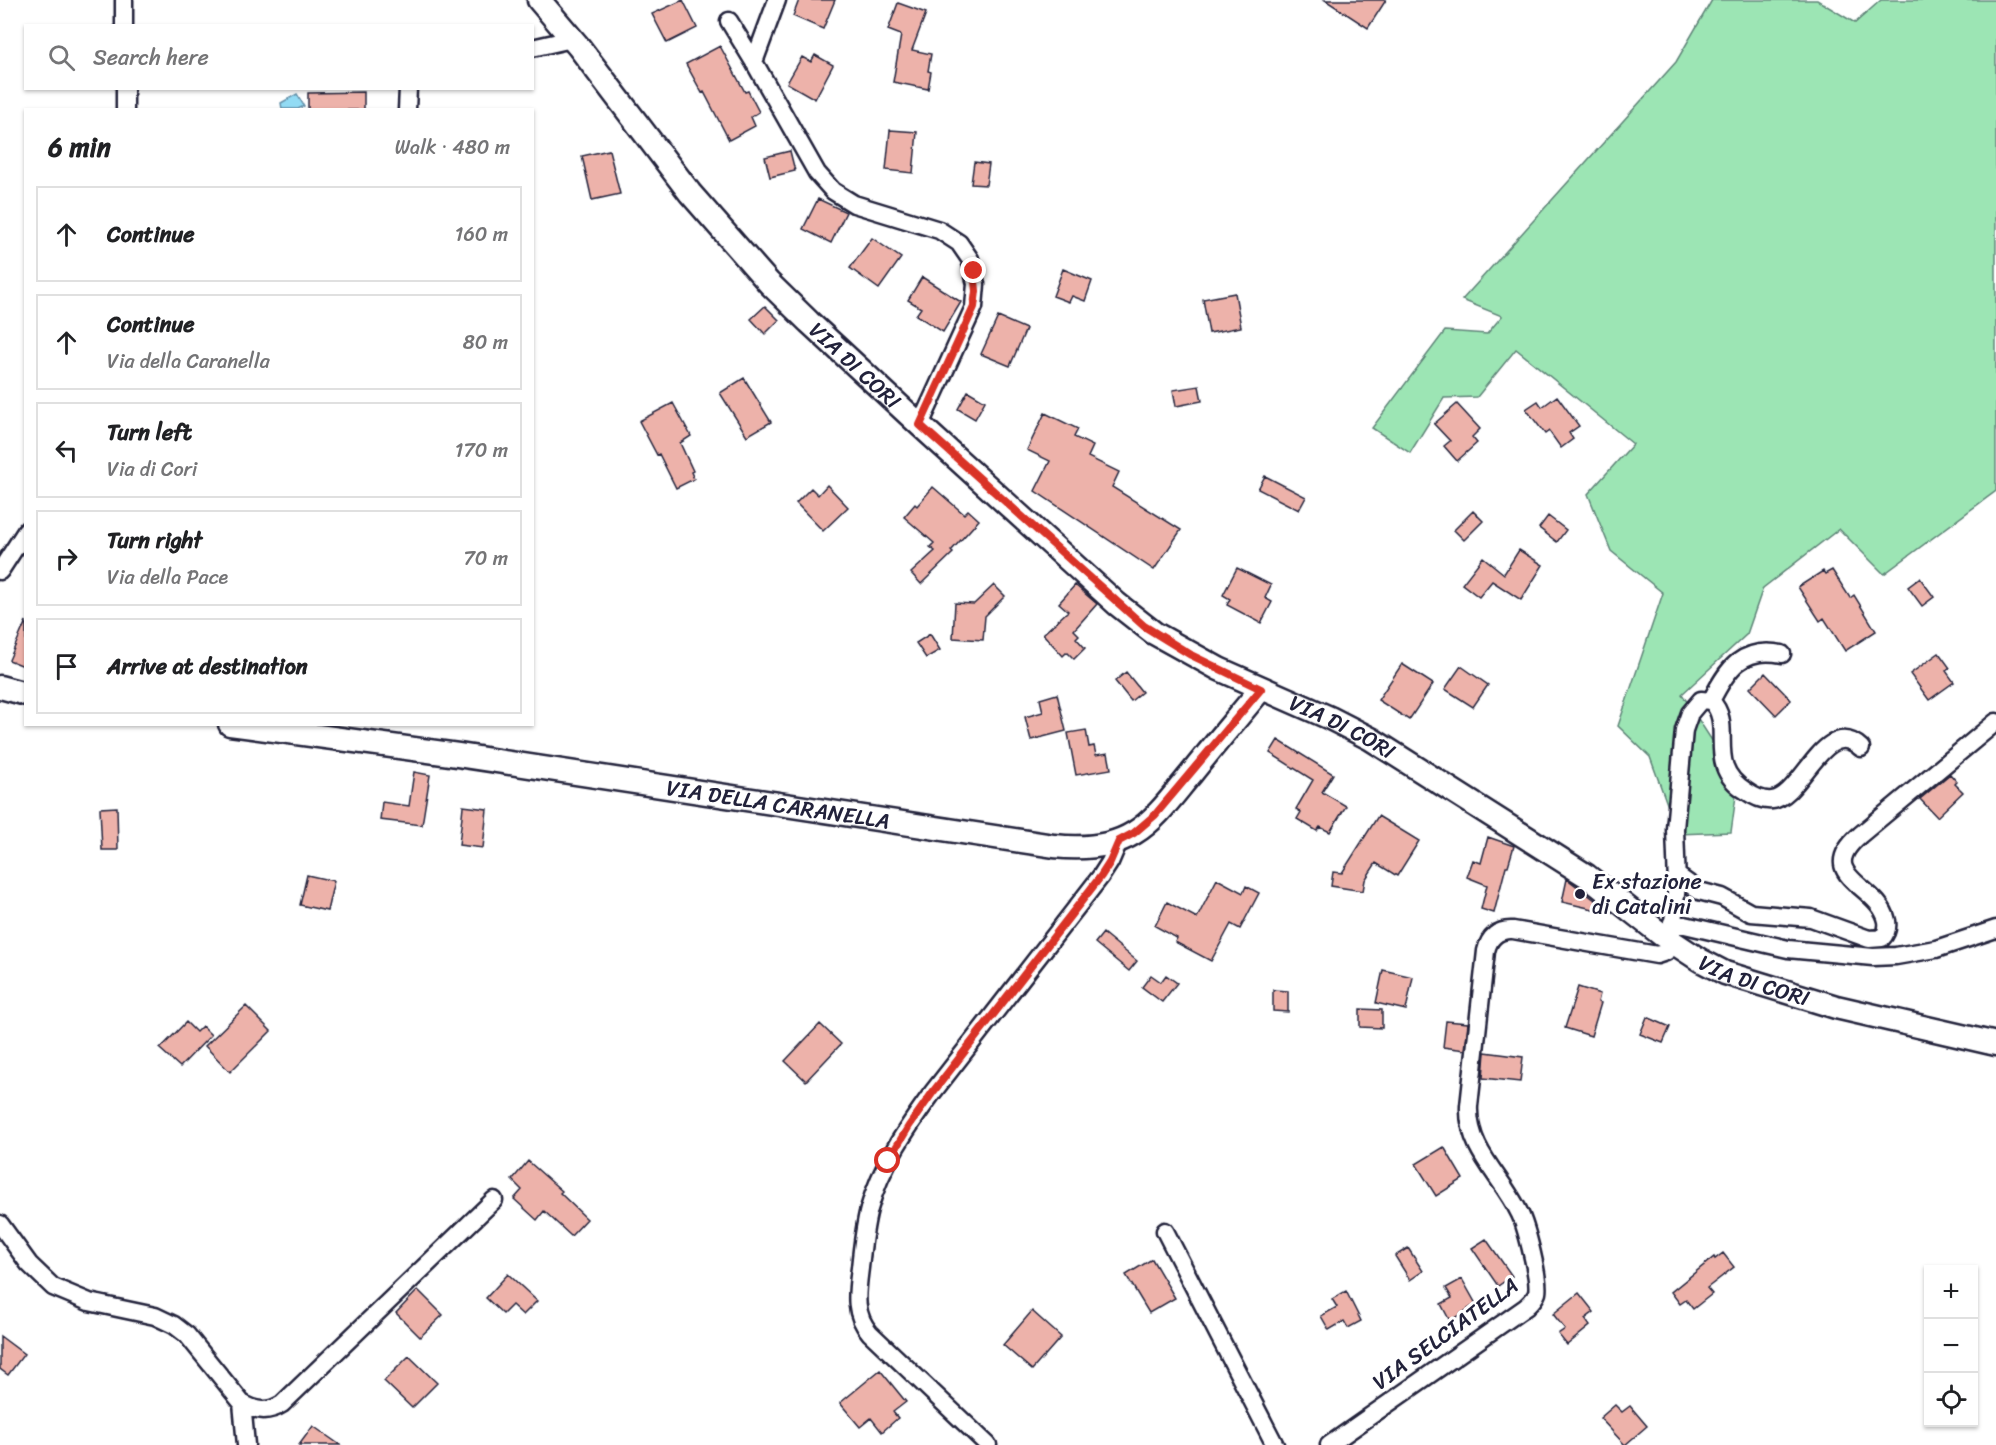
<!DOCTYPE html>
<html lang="en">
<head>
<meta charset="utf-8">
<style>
  :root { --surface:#fff; --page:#f2f2f2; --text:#202124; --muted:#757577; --line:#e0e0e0 }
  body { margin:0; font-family:Sriracha,sans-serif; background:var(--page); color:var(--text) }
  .controls { position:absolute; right:18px; bottom:18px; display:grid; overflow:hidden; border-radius:0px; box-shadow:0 2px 4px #0004 }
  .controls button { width:54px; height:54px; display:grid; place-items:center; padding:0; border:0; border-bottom:2px solid var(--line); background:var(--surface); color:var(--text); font:30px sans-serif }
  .stop { position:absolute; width:18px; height:18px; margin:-14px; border:4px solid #d93025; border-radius:50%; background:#fff }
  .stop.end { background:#d93025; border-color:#fff; box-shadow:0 2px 6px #0008 }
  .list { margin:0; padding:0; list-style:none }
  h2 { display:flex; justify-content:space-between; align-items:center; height:78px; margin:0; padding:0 24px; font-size:26px }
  h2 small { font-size:20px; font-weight:400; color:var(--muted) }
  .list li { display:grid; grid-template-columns:39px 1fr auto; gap:18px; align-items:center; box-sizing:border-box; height:96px; margin:0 12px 12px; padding:0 12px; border:2px solid var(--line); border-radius:0px }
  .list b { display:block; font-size:22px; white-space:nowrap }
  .list p { margin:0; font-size:20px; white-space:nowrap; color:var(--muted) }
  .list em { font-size:20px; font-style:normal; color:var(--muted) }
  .icon { flex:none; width:33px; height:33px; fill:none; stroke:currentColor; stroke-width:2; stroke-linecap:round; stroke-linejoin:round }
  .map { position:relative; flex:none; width:1996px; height:1445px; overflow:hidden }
  .search { position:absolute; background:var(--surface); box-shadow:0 2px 4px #0004; left:24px; top:24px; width:510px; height:66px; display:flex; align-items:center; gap:15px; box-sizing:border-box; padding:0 21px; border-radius:0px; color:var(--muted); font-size:22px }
  .panel { position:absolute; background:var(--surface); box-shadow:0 2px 4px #0004; left:24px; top:108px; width:510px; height:618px; border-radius:0px }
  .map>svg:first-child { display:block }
</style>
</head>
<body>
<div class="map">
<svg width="1996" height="1445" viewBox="0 0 1996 1445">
  <rect width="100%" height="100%" fill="#fff"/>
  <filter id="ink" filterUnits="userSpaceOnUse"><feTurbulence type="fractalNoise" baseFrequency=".0167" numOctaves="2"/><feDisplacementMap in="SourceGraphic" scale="12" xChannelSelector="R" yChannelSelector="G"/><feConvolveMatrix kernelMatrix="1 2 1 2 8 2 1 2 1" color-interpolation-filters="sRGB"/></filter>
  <g filter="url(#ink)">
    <path fill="#9ce5b4" stroke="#5f8478" stroke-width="1.5" d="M1712 0H1817L1855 23 1881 0H1996V491L1884 574 1839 529 1763 588 1747 634 1682 694 1738 781 1731 832 1678 834 1650 757 1618 726 1663 593 1611 551 1588 494 1633 444 1516 349 1477 397 1444 398 1410 453 1372 428 1445 331 1487 334 1502 316 1462 300 1676 62Z"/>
    <path fill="#92dbf4" stroke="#6591aa" stroke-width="1.5" d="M297 94 304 106 298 109H282L281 103Z"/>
    <path fill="#edb2aa" stroke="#22223b" stroke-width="1.5" d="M683 0 697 28 667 43 652 14Z
      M799 0H835L823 29 793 16Z
      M1325 0H1386L1368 28Z
      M898 3 926 13 912 50 931 54 928 71 931 72 928 89 893 82 901 35 888 30Z
      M720 46 745 92 748 91 759 112 751 117 755 126 729 140 704 92 702 93 686 64Z
      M815 55 833 65 815 99 787 83 802 57 811 62Z
      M364 92V110H308V93Z
      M890 130 917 132 913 173 886 170Z
      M609 150 620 194 592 200 582 156Z
      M790 151 795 171 770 177 765 157Z
      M974 162 989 164 986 185 971 184Z
      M818 199 846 212 831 243 803 229Z
      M872 238 901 258 879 289 850 268Z
      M1063 269 1092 281 1085 301 1072 296 1069 302 1053 296Z
      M922 277 961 302 943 332 916 315 921 308 908 300Z
      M1235 293 1241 327 1209 333 1203 299Z
      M765 306 779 320 765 334 751 319Z
      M998 317 1026 329 1010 366 981 354Z
      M744 378 771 422 747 436 720 393Z
      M1199 386 1202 401 1176 406 1173 390Z
      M968 391 985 401 975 419 958 409Z
      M1557 396 1579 426 1569 433 1573 439 1561 448 1549 431 1545 434 1526 409 1538 401 1542 407Z
      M673 403 691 436 680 443 693 471 691 472 694 479 676 488 659 454 657 455 639 421Z
      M1457 404 1480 429 1472 437 1477 443 1457 461 1444 446 1450 441 1434 424Z
      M1045 413 1078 429 1074 437 1093 446 1088 457 1119 472 1112 487 1181 530 1154 570 1035 491 1050 461 1027 450Z
      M1265 476 1306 497 1299 510 1258 489Z
      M827 485 848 507 823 531 796 503 811 488 818 495Z
      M933 487 964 514 968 510 979 520 951 551 953 553 921 584 911 573 935 551 930 547 934 543 904 517 915 504 917 506Z
      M1473 511 1483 521 1464 540 1454 530Z
      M1548 516 1566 530 1557 542 1539 528Z
      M1519 550 1543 565 1521 600 1492 581 1479 597 1462 584 1483 557 1504 574Z
      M1237 568 1271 585 1265 598 1272 602 1261 623 1227 605 1230 599 1223 595Z
      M1832 570 1850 598 1854 595 1876 631 1845 651 1824 618 1820 621 1798 587 1823 571 1825 574Z
      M1920 578 1934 597 1922 606 1908 587Z
      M994 585 1005 596 985 616 983 640 953 638 955 603 974 604Z
      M1075 585 1097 604 1074 630 1079 635 1076 638 1085 648 1074 659 1067 652 1063 656 1043 634 1068 611 1059 603Z
      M26 621V667L9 660Z
      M930 634 940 650 926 658 916 643Z
      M1939 653 1950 668 1946 671 1954 682 1929 700 1910 674Z
      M1402 664 1433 684 1409 720 1378 700Z
      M1461 666 1488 685 1473 707 1445 689Z
      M1126 672 1142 692 1131 701 1115 681Z
      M1765 673 1791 700 1776 715 1750 688Z
      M1057 694 1066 731 1031 740 1025 717 1043 712 1040 699Z
      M1086 730 1089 747 1094 746 1096 755 1108 753 1111 769 1076 775 1068 733Z
      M1278 740 1333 774 1322 792 1346 806 1330 832 1320 827 1317 831 1297 819 1301 812 1296 809 1313 780 1270 753Z
      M414 772 430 775 422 825 380 820 382 802 409 806Z
      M1950 774 1957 782 1955 784 1963 792 1937 817 1920 799Z
      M463 806 487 809 483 848 459 845Z
      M117 807 118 850H102L100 808Z
      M1378 816 1419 841 1397 876 1376 863 1365 880 1363 891 1331 886 1333 872 1342 873Z
      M1488 837 1514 846 1508 866H1506L1494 913 1481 909 1487 885 1467 877 1473 860 1481 863Z
      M307 875 334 881 327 911 300 905Z
      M1217 879 1243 893 1246 886 1259 893 1240 929 1231 924 1211 961 1175 942 1177 938 1155 926 1167 902 1197 918Z
      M1567 879 1603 906 1602 911 1562 902Z
      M1103 933 1137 961 1129 971 1095 943Z
      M1383 970 1413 977 1406 1010 1376 1003Z
      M1151 975 1161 982 1166 975 1177 983 1162 1002 1142 987Z
      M1578 987 1600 994 1598 1002 1601 1003 1591 1036 1565 1028Z
      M1273 990 1288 991V1012L1273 1011Z
      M246 1006 271 1031 230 1072 205 1046Z
      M1360 1009 1382 1010V1028L1360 1027Z
      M1647 1017 1670 1027 1663 1043 1640 1034Z
      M1446 1021 1468 1023 1465 1050 1443 1047Z
      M186 1022 196 1032 202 1026 211 1035 180 1067 160 1049Z
      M820 1024 841 1044 806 1081 785 1061Z
      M1485 1052 1523 1057 1520 1082 1483 1078Z
      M1444 1147 1463 1179 1436 1196 1416 1164Z
      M528 1161 562 1191 560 1193 587 1219 571 1236 544 1211 537 1220 514 1199 522 1190 512 1180Z
      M1486 1239 1512 1276 1498 1286 1472 1248Z
      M1408 1248 1423 1271 1410 1280 1395 1256Z
      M1723 1253 1734 1267 1707 1288 1712 1294 1693 1309 1686 1300 1680 1304 1671 1292 1714 1257 1715 1259Z
      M1152 1259 1175 1298 1149 1313 1126 1275Z
      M508 1274 537 1301 523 1315 512 1305 503 1314 486 1298Z
      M1462 1279 1476 1304 1450 1321 1441 1304 1452 1298 1446 1288Z
      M418 1290 443 1315 420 1337 396 1313Z
      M1346 1291 1361 1321 1348 1328 1344 1321 1329 1330 1321 1316 1337 1307 1332 1299Z
      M1579 1293 1594 1312 1585 1319 1590 1326 1567 1345 1558 1334 1565 1329 1553 1314Z
      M1032 1311 1061 1337 1032 1370 1003 1345Z
      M0 1336 24 1354 8 1375 0 1369Z
      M409 1356 437 1383 412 1408 384 1381Z
      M880 1370 906 1402 893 1412 898 1418 882 1432 871 1418 860 1427 840 1403Z
      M1615 1405 1622 1412 1630 1406 1647 1426 1625 1445 1600 1418Z
      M313 1426 340 1445H299Z"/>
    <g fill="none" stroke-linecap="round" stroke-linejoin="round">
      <g stroke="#22223b" stroke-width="21">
        <path id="street" d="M124 0V26
          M777 0 754 62 817 173 833 191 854 204 939 230 959 243 970 259 976 284 974 307 920 425
          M729 21 754 62
          M532 48 572 39
          M125 88V110
          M407 110 408 88
          M0 571 26 531
          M1711 701C1727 669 1742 646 1782 654
          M1678 876 1699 891 1722 897 1751 913 1811 918 1869 939 1882 938C1887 933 1888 928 1887 921 1879 884 1812 877 1860 835L1996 722
          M1672 922 1788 949 1873 957 1896 956 1936 949 1996 929
          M0 1224 29 1264 53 1287 89 1302 155 1316 174 1325 187 1335 242 1403 246 1445
          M1165 1231 1275 1445
          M242 1403C256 1411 268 1413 282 1404L494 1200
          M988 1445 870 1333C853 1314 857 1292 860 1268 862 1248 864 1228 869 1209 881 1165 907 1128 933 1092L1101 876 1110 862 1119 841
          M1329 1445 1526 1307C1530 1303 1535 1299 1537 1293 1540 1280 1526 1225 1519 1212 1502 1176 1467 1150 1469 1106L1486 951C1489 937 1498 929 1513 930L1657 955 1666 952 1671 941 1677 885 1675 829 1684 730 1690 713 1701 700 1711 701C1736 725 1703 765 1746 791 1753 796 1763 801 1772 800 1802 797 1825 714 1861 748"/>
      </g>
      <g stroke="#22223b" stroke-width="27">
        <g id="secondary">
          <path id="s1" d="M539 0 579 47 690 193 769 283 809 322 920 425 1117 604 1154 633 1219 669 1330 718 1371 739 1587 876 1662 935 1700 960 1725 973 1836 1007 1996 1044"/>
          <path d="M0 687 26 694"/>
          <path id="s2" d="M230 724 458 755 1054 846C1081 849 1110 848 1134 833 1157 819 1174 794 1191 774 1214 745 1238 717 1261 689"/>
        </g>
      </g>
      <use href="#street" stroke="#fff" stroke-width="16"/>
      <use href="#secondary" stroke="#fff" stroke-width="22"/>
    </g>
  </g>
  <g fill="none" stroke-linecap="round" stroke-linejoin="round" filter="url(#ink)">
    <path stroke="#d93025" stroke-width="8" d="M888 1161 909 1126 933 1092 1101 876 1110 862 1119 841 1134 833 1155 815 1261 689 1191 655 1144 626 920 425 974 307 976 291 974 271"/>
  </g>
  <circle fill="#22223b" stroke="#fff" stroke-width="2" cx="1580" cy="894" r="6"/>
  <g text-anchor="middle" stroke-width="6" stroke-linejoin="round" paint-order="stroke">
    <g font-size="22" fill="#22223b" stroke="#fff">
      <text dy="8" stroke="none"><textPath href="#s1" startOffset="484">VIA DI CORI</textPath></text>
      <text dy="8" stroke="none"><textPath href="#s1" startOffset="1096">VIA DI CORI</textPath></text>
      <text dy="8" stroke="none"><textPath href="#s2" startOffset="554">VIA DELLA CARANELLA</textPath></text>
      <text dy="8" stroke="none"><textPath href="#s1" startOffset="1582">VIA DI CORI</textPath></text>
      <text transform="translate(1445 1333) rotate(-36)" y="8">VIA SELCIATELLA</text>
    </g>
    <g font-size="22" fill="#22223b" stroke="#fff" text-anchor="start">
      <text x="1592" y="889">Ex stazione<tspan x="1592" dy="25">di Catalini</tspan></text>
    </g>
  </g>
</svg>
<div class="controls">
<button>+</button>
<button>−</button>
<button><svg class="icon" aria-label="locate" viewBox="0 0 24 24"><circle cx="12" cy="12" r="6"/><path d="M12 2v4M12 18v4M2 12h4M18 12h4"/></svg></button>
</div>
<div class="stop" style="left:888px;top:1161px"></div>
<div class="stop end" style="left:974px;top:271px"></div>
<div class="search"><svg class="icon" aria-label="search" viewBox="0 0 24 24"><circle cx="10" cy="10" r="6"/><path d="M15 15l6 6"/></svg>Search here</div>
<section class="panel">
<h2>6 min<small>Walk · 480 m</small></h2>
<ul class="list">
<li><svg class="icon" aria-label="ahead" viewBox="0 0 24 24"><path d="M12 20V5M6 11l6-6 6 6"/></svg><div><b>Continue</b></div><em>160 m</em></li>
<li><svg class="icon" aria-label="ahead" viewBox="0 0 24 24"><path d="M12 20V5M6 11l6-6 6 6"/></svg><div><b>Continue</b><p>Via della Caranella</p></div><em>80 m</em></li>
<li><svg class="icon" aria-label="left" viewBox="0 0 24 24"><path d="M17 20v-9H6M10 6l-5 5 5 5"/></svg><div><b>Turn left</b><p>Via di Cori</p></div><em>170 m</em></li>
<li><svg class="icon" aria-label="right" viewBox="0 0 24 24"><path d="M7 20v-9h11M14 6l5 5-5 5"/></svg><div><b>Turn right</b><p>Via della Pace</p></div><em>70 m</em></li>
<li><svg class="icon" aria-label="arrive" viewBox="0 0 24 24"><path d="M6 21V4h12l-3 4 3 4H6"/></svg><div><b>Arrive at destination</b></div></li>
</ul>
</section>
</div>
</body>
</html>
